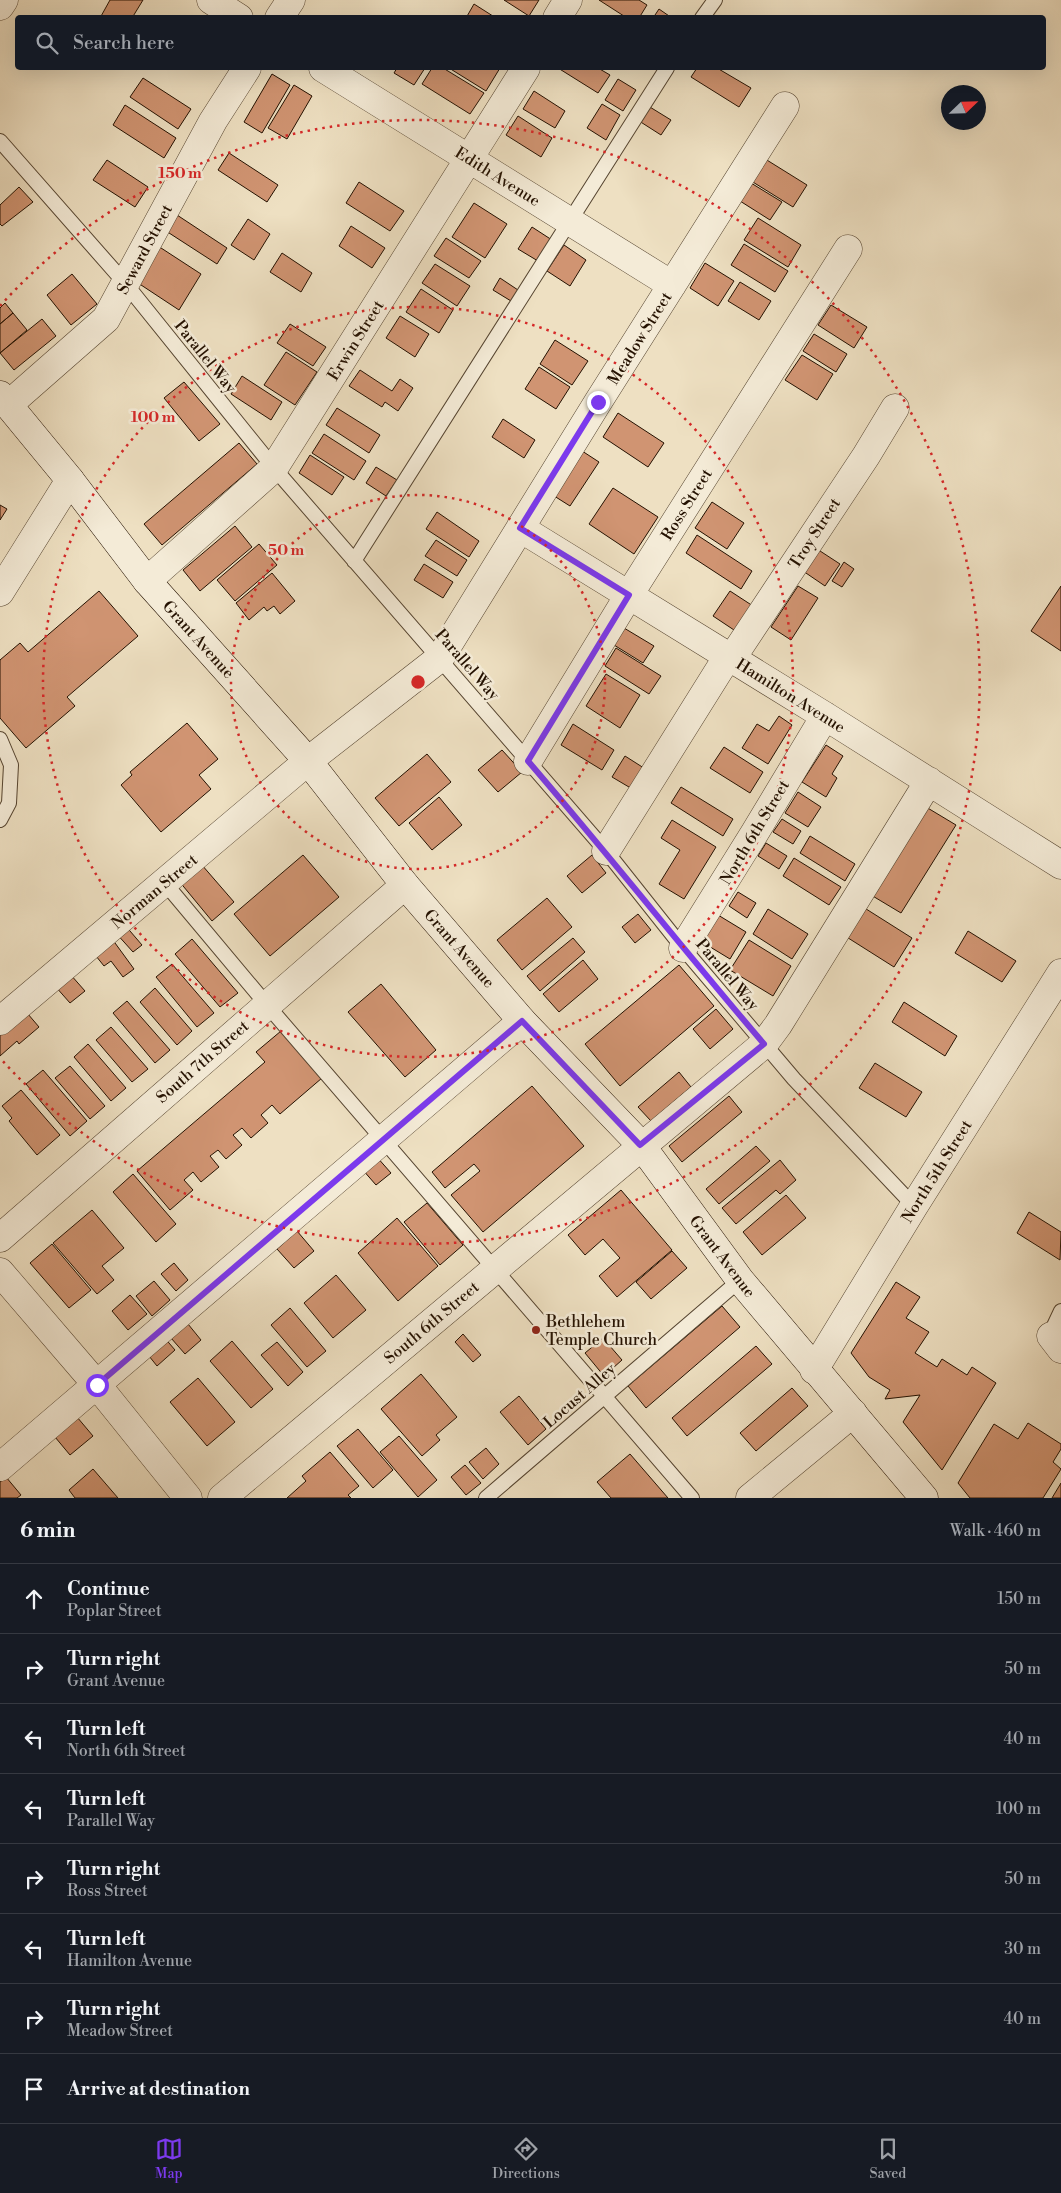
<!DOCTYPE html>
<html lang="en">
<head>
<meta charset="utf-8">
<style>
  :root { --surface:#171b24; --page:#20242c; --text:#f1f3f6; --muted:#9ea1a6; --line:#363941; --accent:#7c3aed }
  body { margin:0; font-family:"Libre Bodoni",serif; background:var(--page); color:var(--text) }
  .compass { position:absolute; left:941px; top:85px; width:45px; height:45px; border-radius:50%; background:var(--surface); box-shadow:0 5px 20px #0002; rotate:67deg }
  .stop { position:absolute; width:15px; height:15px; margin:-11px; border:4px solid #7c3aed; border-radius:50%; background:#fff }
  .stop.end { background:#7c3aed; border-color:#fff; box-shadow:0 1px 5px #0008 }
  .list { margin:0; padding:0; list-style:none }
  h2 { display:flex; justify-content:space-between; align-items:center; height:65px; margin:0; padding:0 20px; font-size:21px }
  h2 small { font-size:16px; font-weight:400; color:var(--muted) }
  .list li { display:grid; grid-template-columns:32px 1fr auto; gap:15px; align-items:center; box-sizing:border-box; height:70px; padding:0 20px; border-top:1px solid var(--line) }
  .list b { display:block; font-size:19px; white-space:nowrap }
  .list p { margin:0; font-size:16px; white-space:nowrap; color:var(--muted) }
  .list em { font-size:16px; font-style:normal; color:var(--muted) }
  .icon { flex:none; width:28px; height:28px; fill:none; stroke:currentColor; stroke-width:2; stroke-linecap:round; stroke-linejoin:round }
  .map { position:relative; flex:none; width:1061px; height:1498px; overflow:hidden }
  .search { position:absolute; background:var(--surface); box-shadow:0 5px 20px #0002; left:15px; right:15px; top:15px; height:55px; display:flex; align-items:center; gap:12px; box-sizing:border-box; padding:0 18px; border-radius:5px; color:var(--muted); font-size:19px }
  .sheet { height:625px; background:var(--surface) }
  nav { display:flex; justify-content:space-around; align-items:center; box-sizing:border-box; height:70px; border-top:1px solid var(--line); background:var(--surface); font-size:14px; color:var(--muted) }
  nav a { display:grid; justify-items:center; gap:2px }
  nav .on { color:var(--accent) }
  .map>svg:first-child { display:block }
</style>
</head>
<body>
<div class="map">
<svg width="1061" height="1498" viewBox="0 0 1061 1498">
  <rect width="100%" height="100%" fill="#eee0c2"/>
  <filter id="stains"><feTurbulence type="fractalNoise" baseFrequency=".004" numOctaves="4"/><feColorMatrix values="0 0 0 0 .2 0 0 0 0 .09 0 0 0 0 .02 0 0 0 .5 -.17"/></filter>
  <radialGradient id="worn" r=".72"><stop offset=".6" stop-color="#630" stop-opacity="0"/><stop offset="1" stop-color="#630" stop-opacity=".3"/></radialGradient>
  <path fill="#d09472" stroke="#241101" d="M110 0H143L132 18H100Z
    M504 0H539L529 16Z
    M599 0H639L647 5 639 18H627Z
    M474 4 496 18H466Z
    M659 9 672 18H653Z
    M397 68H425L414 85 394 73Z
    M432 68H443L484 93 470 114 422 84Z
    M449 68H500L486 91Z
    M558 68H598L610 75 598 93Z
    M697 68H717L751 88 739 107 691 77Z
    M272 74 290 85 262 133 244 122Z
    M143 78 191 109 178 129 130 97Z
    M618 79 636 90 623 111 605 100Z
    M294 85 312 96 287 139 268 128Z
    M534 91 565 111 555 128 523 109Z
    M602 104 620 115 606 140 587 128Z
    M645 104 671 120 661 135 636 119Z
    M125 105 176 138 164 158 113 125Z
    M518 116 552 138 541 157 506 135Z
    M229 153 278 185 267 202 218 170Z
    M762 157 807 185 793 207 748 179Z
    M107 160 148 187 135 207 93 180Z
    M359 182 404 211 390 231 346 203Z
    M751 183 782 202 770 220 740 201Z
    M19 187 33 202 2 226 0 224V205Z
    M474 203 507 224 485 258 452 237Z
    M177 215 227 248 217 264 166 231Z
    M758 218 801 245 788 267 744 240Z
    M248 219 270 234 254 260 231 245Z
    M351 226 385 248 372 268 339 246Z
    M532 227 552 240 538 261 518 249Z
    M446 238 481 261 469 278 434 256Z
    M744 244 788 271 775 292 731 265Z
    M564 245 586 260 570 286 547 271Z
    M158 246 201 274 179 310 135 281Z
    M282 253 312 273 301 292 270 272Z
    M705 263 734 281 718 306 690 288Z
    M435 264 470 286 457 306 422 283Z
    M72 274 97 304 71 325 47 295Z
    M500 278 518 290 511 301 493 290Z
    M740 282 771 301 759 320 728 301Z
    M421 289 453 310 439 333 406 312Z
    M5 303 13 313 0 324V308Z
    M831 305 867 327 854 348 818 325Z
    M13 313 27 330 0 353V324Z
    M400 316 429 334 415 357 386 338Z
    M42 319 56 336 14 370 0 353Z
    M290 324 326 347 313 366 277 343Z
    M814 334 847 354 836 372 803 351Z
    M555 340 588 361 572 385 540 364Z
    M286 352 317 372 295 405 264 385Z
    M802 355 833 374 817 400 785 380Z
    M539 367 570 387 556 409 525 389Z
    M360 370 392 391 400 379 413 388 398 411 385 402 382 407 349 386Z
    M242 376 282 402 271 420 231 394Z
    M184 382 220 424 199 441 164 398Z
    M337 408 380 435 369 453 326 425Z
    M618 413 664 443 648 467 603 437Z
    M503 419 535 440 524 458 492 437Z
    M324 434 366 461 354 480 312 453Z
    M239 443 257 464 162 545 144 524Z
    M579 449 599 462 570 506 551 494Z
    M310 455 344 477 332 495 299 473Z
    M376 467 397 480 386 496 366 483Z
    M613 488 658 517 634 554 589 524Z
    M712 502 744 523 727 549 695 528Z
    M0 505 7 509 0 520Z
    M437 512 479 541 469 557 426 529Z
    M235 526 252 547 200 591 183 570Z
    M697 535 752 571 741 589 686 553Z
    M436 540 467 560 457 576 425 556Z
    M259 544 277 565 235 601 217 580Z
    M817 549 840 564 825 586 803 571Z
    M844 562 854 569 842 587 832 581Z
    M424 564 453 582 443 598 414 580Z
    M272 573 295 601 280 614 274 606 267 611 264 607 249 620 236 603Z
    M798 586 818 598 791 640 771 627Z
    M1061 586V651L1031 631Z
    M99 591 138 636 67 697 75 706 26 748 0 718V660L20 643 28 652Z
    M730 591 753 606 737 632 713 616Z
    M624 628 654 646 643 663 614 645Z
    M616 648 661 676 649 694 605 666Z
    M606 674 640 695 620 728 586 706Z
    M779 716 792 725 768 764 742 748 757 724 769 731Z
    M187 723 218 759 199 775 211 789 161 832 121 785 132 775 130 772Z
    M573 724 614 750 602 770 561 745Z
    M826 745 843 756 832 774 837 778 826 797 802 782Z
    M724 747 763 772 750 793 710 768Z
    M502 750 522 772 498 792 478 770Z
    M427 754 451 782 399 826 375 798Z
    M625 756 647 770 634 790 612 777Z
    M681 787 733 819 723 836 671 803Z
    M798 792 821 807 808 827 785 813Z
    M439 797 462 825 432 850 409 823Z
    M926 807 956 825 901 913 871 895Z
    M782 819 801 831 793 844 773 832Z
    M672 820 716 847 684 899 659 884 680 850 661 838Z
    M810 836 855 864 845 881 800 853Z
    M766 843 787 856 779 869 758 856Z
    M303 855 339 897 270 956 234 914Z
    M592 855 606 873 582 893 567 876Z
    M195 857 234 902 212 921 174 875Z
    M794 858 841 887 829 905 783 876Z
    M738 892 756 903 747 918 729 906Z
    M547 898 572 927 522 970 497 940Z
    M863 907 912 938 894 967 845 936Z
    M768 909 808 934 792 959 753 934Z
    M638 914 651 930 635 943 622 927Z
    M718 915 746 932 730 959 702 942Z
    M124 924 142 945 133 952 115 932Z
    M968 931 1016 961 1002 982 955 953Z
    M107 932 134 969 123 977 111 961 104 966 88 946Z
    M573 938 585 952 540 991 527 976Z
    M192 939 238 993 220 1007 175 954Z
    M749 940 791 966 773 996 730 970Z
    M583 960 598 979 559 1012 543 994Z
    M172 964 214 1013 197 1027 156 977Z
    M679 965 714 1006 620 1086 585 1044Z
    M70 974 85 991 70 1003 55 986Z
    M381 984 436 1050 405 1077 348 1012Z
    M155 988 192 1031 177 1045 140 1002Z
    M127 1001 170 1050 155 1063 113 1013Z
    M904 1002 957 1036 945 1056 892 1022Z
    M22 1007 39 1027 19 1044 17 1041 0 1056V1026Z
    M716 1009 733 1029 710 1049 693 1029Z
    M111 1027 148 1069 132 1082 96 1040Z
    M281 1031 322 1078 280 1114 272 1105 261 1115 268 1123 251 1138 242 1128 233 1135 242 1145 226 1159 218 1150 210 1156 219 1167 201 1182 193 1172 184 1180 193 1190 170 1210 137 1171 265 1062 256 1052Z
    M88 1044 126 1088 111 1101 74 1057Z
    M875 1063 922 1092 906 1117 859 1088Z
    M70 1066 105 1106 90 1119 55 1078Z
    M43 1070 87 1121 70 1136 26 1084Z
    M679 1072 691 1087 651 1121 638 1107Z
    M532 1086 584 1146 483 1232 451 1195 480 1171 474 1164 445 1188 432 1172Z
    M21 1090 60 1135 37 1155 9 1121 12 1118 2 1106Z
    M729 1096 742 1112 682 1162 669 1146Z
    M756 1146 770 1161 719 1204 706 1189Z
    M376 1156 391 1173 376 1185 362 1169Z
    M780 1160 796 1180 780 1194 776 1190 736 1224 722 1208Z
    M133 1174 176 1224 156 1242 113 1192Z
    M621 1190 672 1250 617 1297 599 1276 620 1258 603 1239 585 1255 568 1235Z
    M786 1195 806 1218 762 1255 743 1232Z
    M427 1203 463 1245 440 1265 404 1222Z
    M92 1210 124 1248 102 1266 114 1280 97 1294 53 1243Z
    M1029 1212 1061 1232 1060 1260 1017 1233Z
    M397 1218 438 1266 398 1301 358 1253Z
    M297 1231 314 1251 294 1268 277 1249Z
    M52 1244 91 1290 69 1308 30 1263Z
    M672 1251 687 1268 651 1299 636 1282Z
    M174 1263 188 1280 176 1291 161 1274Z
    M336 1275 366 1310 333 1338 304 1303Z
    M154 1281 170 1300 152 1316 136 1296Z
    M896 1282 920 1297 906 1318 929 1332 915 1353 937 1367 942 1359 967 1375 972 1367 996 1383 942 1470 903 1422 920 1395 885 1399 890 1390 869 1377 851 1353Z
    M130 1295 147 1314 128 1330 112 1311Z
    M722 1306 740 1327 646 1408 628 1386Z
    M290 1308 326 1351 307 1367 271 1325Z
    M188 1324 201 1340 185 1354 171 1338Z
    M463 1334 481 1355 473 1362 455 1342Z
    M163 1336 175 1350 157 1366 145 1351Z
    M603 1338 622 1360 604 1376 585 1353Z
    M232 1341 273 1389 251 1408 210 1361Z
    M277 1342 303 1372 288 1386 261 1355Z
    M756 1346 772 1364 687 1436 672 1418Z
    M421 1374 457 1417 436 1435 440 1440 422 1456 381 1409Z
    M198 1378 235 1422 207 1446 170 1402Z
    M792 1388 808 1406 756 1451 740 1433Z
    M519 1396 546 1429 528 1445 500 1412Z
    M77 1417 93 1436 70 1455 55 1437Z
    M1028 1423 1061 1444V1449L1053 1462 1061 1469 1043 1498H970L958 1483 994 1424 1018 1439Z
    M358 1429 393 1470 373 1488 337 1446Z
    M399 1436 437 1480 418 1497 380 1452Z
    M486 1448 499 1464 483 1479 469 1462Z
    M330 1452 359 1486 348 1495 351 1498H287L306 1481 302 1476Z
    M630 1454 668 1498H611L597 1482Z
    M465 1465 481 1483 466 1495 451 1477Z
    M93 1469 118 1498H75L69 1490Z
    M6 1477 21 1495 17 1498H0V1482Z
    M1061 1483V1498H1052Z"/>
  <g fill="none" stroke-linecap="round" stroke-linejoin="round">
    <g stroke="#564531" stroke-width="16">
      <path id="lane" d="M702 18 715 0
        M0 141 125 283 274 468 606 851 683 948 794 1079 914 1206
        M354 561 667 68
        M0 739 11 765 9 803 0 820
        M164 882 267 1005 692 1498
        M1051 1336 1053 1328 1061 1311
        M486 1498 740 1280"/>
    </g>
    <g stroke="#564531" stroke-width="29">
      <path id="street" d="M211 0 239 18
        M0 6 4 0
        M279 18 291 0
        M557 18 568 0
        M323 68 672 285
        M8 405 106 319 213 121 247 68
        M520 528 825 716 1061 865
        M147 581 274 468 526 68
        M0 592 70 480
        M732 658 866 456 895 408
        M528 761 629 595 848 249
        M606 851 728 656
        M683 948 754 834 825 716
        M0 1021 308 761 440 658 598 402 785 106
        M0 1238 405 885
        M0 1272 97 1385 188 1498
        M1051 1336 1061 1349
        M814 1370 914 1206 1061 973
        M0 1467 522 1021
        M222 1498 764 1044 778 1025 929 781
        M750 1498 853 1413"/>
    </g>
    <g stroke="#241101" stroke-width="29">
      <path id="secondary" d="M0 395 70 480 147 581 308 761 405 885 522 1021 641 1145 740 1280 924 1498"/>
    </g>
    <use href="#lane" stroke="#f4ebd7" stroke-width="14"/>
    <use href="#street" stroke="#f4ebd7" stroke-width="28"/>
    <use href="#secondary" stroke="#f4ebd7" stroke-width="28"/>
  </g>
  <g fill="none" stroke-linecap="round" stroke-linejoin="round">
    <path stroke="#7c3aed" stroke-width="6" d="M97 1385 522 1021 640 1145 764 1044C684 950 608 854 528 761L629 595 520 528 598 402"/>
  </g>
  <g fill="none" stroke="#d62828" stroke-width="2.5" stroke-dasharray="2.5 5">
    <circle cx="418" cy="682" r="187"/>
    <circle cx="418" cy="682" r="375"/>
    <path d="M0 306A562 562 0 1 1 0 1058"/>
  </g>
  <circle fill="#8f2418" stroke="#f4ebd7" stroke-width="2" cx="536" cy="1330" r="5"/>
  <g text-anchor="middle" stroke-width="5" stroke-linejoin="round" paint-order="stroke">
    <g font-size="16" fill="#241101" stroke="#f4ebd7">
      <text transform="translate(498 176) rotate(32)" y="6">Edith Avenue</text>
      <text transform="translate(144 249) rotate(-62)" y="6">Seward Street</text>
      <text transform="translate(639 338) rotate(-58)" y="6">Meadow Street</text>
      <text transform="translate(355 340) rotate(-58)" y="6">Erwin Street</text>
      <text transform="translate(206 356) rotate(51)" y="6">Parallel Way</text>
      <text transform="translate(686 504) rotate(-58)" y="6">Ross Street</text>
      <text transform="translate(814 533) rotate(-57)" y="6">Troy Street</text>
      <text transform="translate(199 639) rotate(48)" y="6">Grant Avenue</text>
      <text transform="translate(468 664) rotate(49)" y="6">Parallel Way</text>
      <text transform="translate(791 695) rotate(32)" y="6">Hamilton Avenue</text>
      <text transform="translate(754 832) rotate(-59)" y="6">North 6th Street</text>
      <text transform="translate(154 891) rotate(-40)" y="6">Norman Street</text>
      <text transform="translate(460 948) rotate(49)" y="6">Grant Avenue</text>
      <text transform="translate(728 974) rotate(50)" y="6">Parallel Way</text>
      <text transform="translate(202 1061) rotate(-41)" y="6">South 7th Street</text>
      <text transform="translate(936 1171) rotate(-58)" y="6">North 5th Street</text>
      <text transform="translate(723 1256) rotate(53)" y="6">Grant Avenue</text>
      <text transform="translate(431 1322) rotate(-40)" y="6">South 6th Street</text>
      <text transform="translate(579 1395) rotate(-41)" y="6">Locust Alley</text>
    </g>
    <g font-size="16" fill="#241101" stroke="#f4ebd7" text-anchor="start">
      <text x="546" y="1327">Bethlehem<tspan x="546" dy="18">Temple Church</tspan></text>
    </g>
  </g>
  <circle cx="418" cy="682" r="8" fill="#d62828" stroke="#f4ebd7" stroke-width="2.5"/>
  <g font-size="15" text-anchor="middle" font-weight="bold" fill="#d62828" stroke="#f4ebd7" stroke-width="5" stroke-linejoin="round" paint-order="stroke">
    <text x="180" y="178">150 m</text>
    <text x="153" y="422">100 m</text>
    <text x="286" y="555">50 m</text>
  </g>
  <rect width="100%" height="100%" filter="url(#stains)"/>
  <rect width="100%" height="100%" fill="url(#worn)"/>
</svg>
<svg class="compass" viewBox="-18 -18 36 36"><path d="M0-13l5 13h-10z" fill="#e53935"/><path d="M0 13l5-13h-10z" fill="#9ea1a6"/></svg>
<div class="stop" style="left:97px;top:1385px"></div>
<div class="stop end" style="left:598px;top:402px"></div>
<div class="search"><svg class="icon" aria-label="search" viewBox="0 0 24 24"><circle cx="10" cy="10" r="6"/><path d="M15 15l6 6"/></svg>Search here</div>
</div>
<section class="sheet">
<h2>6 min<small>Walk · 460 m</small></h2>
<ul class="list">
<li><svg class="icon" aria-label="ahead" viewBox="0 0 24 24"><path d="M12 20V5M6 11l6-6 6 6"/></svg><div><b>Continue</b><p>Poplar Street</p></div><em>150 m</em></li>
<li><svg class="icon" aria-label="right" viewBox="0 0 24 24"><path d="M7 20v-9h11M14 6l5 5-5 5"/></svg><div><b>Turn right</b><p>Grant Avenue</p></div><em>50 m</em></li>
<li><svg class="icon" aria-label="left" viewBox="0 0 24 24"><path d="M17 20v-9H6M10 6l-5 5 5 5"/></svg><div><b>Turn left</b><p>North 6th Street</p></div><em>40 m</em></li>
<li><svg class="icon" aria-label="left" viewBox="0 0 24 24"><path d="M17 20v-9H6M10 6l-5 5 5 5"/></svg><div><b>Turn left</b><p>Parallel Way</p></div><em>100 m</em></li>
<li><svg class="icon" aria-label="right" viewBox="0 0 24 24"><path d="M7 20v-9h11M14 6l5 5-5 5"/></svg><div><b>Turn right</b><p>Ross Street</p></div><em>50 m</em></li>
<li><svg class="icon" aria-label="left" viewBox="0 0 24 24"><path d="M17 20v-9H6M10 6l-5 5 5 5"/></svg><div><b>Turn left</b><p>Hamilton Avenue</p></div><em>30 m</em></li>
<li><svg class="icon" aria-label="right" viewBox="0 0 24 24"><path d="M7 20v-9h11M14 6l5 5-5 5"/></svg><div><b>Turn right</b><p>Meadow Street</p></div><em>40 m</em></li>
<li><svg class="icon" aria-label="arrive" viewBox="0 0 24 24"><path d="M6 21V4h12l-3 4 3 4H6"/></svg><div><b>Arrive at destination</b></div></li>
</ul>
</section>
<nav>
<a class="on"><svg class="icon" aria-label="map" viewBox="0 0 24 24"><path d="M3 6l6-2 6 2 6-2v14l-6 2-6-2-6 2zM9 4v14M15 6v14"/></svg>Map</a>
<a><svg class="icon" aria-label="directions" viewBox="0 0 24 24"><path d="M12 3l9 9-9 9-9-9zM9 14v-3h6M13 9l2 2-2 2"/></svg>Directions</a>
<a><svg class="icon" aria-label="saved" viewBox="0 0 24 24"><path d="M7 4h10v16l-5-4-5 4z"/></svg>Saved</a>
</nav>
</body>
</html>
